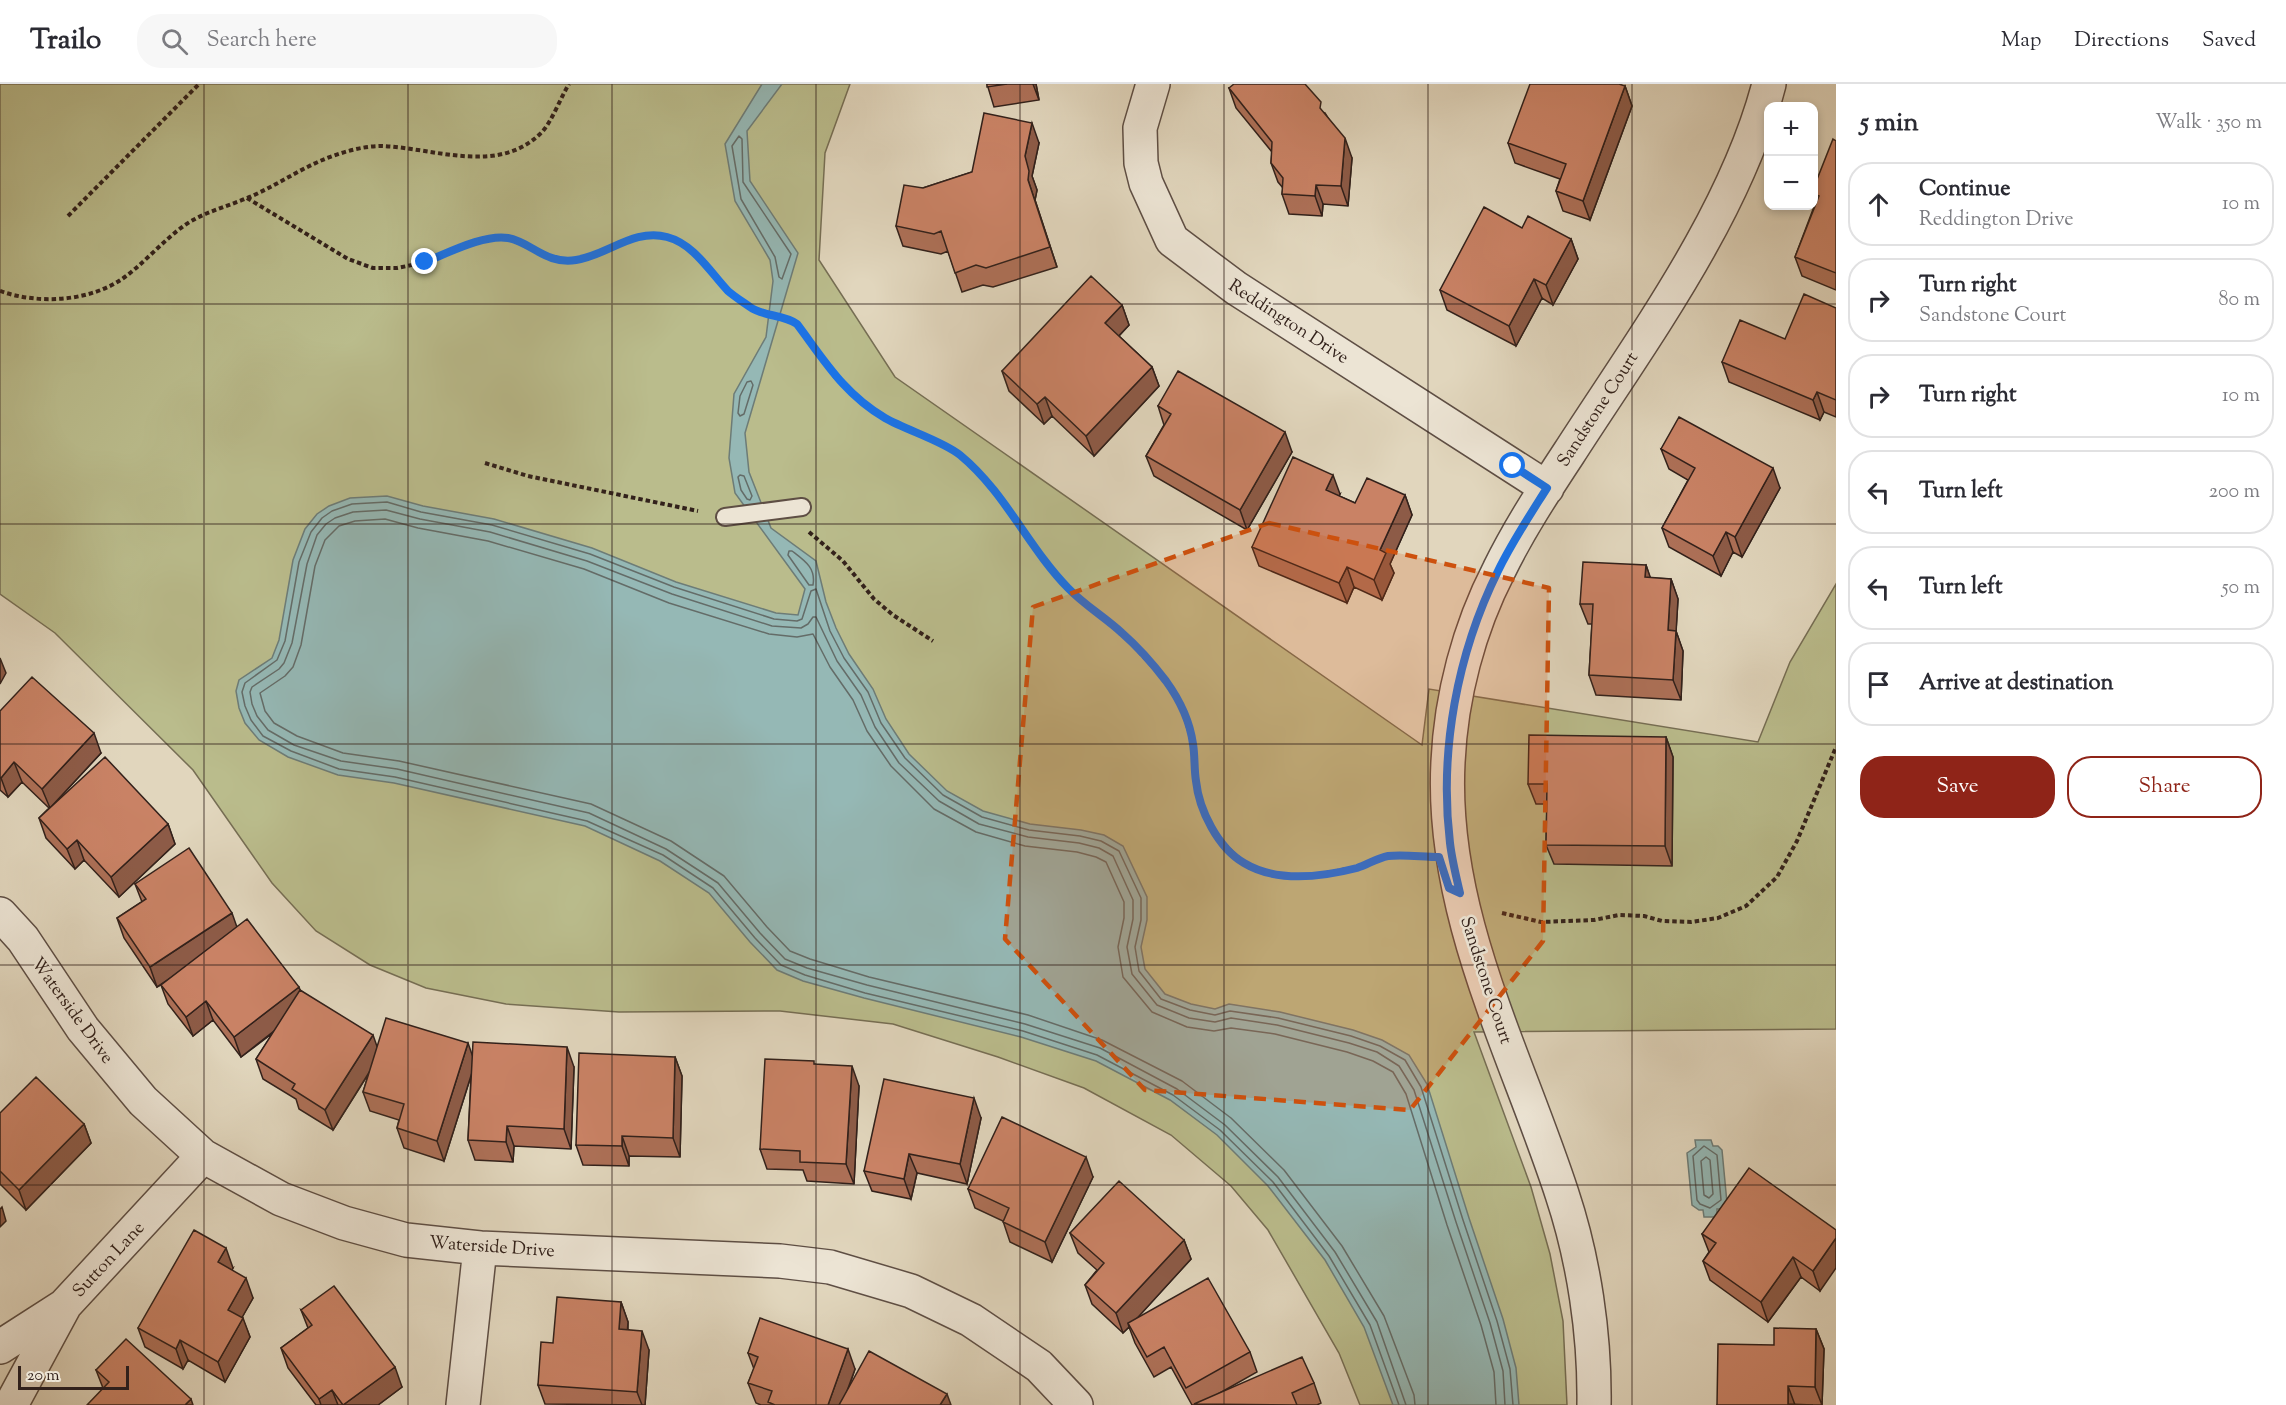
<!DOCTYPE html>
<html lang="en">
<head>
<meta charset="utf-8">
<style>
  :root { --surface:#fff; --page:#f7f7f7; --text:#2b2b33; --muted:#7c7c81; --line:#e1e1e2; --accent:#8f2418 }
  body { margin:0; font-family:"Sorts Mill Goudy",serif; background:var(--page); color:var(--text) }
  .controls { position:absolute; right:18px; top:18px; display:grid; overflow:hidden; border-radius:12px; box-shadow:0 3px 9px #0003 }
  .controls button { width:54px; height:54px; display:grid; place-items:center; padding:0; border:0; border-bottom:2px solid var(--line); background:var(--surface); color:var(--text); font:30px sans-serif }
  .scale { position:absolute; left:18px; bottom:15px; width:111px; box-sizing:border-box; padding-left:6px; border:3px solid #32211b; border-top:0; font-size:16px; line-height:21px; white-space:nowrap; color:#32211b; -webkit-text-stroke:4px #ece4d4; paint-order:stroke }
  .stop { position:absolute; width:18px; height:18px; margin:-14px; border:4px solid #1a73e8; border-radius:50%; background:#fff }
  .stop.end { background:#1a73e8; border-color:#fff; box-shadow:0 2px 6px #0008 }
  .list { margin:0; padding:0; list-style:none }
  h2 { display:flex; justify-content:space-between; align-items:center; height:78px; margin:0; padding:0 24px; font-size:26px }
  h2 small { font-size:20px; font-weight:400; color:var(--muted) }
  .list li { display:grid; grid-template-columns:39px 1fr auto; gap:18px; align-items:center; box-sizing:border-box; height:84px; margin:0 12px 12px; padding:0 12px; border:2px solid var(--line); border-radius:24px }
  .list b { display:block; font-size:22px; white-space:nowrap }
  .list p { margin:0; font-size:20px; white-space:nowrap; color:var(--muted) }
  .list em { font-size:20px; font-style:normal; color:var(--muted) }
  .actions { display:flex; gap:12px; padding:18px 24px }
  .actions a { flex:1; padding:14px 0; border:2px solid var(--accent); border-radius:24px; text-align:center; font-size:21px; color:var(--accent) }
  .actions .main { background:var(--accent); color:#fff }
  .icon { flex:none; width:33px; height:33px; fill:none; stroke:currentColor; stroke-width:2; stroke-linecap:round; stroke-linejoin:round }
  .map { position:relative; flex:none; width:1836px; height:1321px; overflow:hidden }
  header { display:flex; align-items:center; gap:36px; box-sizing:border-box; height:84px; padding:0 30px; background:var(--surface); border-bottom:2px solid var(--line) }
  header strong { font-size:28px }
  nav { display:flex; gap:33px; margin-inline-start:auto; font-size:21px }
  .search { width:420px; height:54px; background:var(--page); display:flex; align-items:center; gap:15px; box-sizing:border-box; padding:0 21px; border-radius:24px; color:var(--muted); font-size:22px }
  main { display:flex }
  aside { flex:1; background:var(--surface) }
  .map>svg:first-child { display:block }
</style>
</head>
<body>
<header>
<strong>Trailo</strong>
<div class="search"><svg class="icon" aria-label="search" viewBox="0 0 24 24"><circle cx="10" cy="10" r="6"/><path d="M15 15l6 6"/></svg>Search here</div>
<nav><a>Map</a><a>Directions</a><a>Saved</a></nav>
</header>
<main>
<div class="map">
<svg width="1836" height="1321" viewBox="0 0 1836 1321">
  <rect width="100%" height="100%" fill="#e1d6bd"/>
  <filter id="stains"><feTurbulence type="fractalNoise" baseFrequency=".00333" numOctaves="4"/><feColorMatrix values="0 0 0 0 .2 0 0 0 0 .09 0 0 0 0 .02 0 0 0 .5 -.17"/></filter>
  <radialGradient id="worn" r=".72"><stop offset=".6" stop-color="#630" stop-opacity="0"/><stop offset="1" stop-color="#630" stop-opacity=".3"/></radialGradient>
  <path fill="#babc8c" stroke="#766e54" stroke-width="1.5" d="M0 0H850L825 69 819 176 895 293 1422 661 1429 605 1758 658 1790 578 1836 500V945L1474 948 1531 1103 1550 1170 1563 1237 1567 1321H1360L1339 1269 1268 1146 1231 1102 1171 1051 1084 1004 998 973 893 940 780 927 619 928 506 920 426 904 370 881 316 847 272 799 193 686 55 549 0 510Z"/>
  <path fill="#95b8b5" stroke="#6d7c77" stroke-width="1.5" d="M762 0H782L747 47 750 97 798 169 745 349 749 388 771 444 816 477 826 518 836 544 849 570 873 605 886 635 909 670 947 707 983 727 1030 740 1081 746 1104 751 1123 762 1147 813V836L1141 863 1145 885 1165 910 1191 920 1215 925 1229 920 1280 928 1353 946 1382 956 1409 971 1427 1000 1469 1134 1503 1235 1516 1284 1519 1321H1393L1364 1243 1325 1176 1268 1102 1217 1051 1170 1016 1096 977 1021 953 864 914 803 897 777 886 750 858 709 809 660 777 585 742 394 699 338 691 288 673 259 656 245 639 239 624 236 607 239 596 272 574 279 556 293 476 305 445 317 430 329 422 350 414 387 412 423 422 494 435 592 464 676 498 776 529 798 531 805 505 735 409 729 374 734 310 766 253 773 197 770 176 735 117 725 60Z
    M1695 1056H1711L1713 1062H1718L1722 1066 1727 1119 1723 1125H1717V1133H1704L1703 1126H1699L1692 1121 1687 1069 1696 1063Z"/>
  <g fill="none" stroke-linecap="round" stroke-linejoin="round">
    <path stroke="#646c68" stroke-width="1.5" d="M739 52 742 55 743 98 791 170 782 195 779 193 775 173 741 115 732 62Z
      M751 297 753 301 744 330 740 332 738 329 740 312 747 298Z
      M740 391 744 392 752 412 750 416 747 415 741 406 738 393Z
      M789 467H792C805 477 816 484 813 501H809L788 471Z
      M1704 1062 1717 1071 1721 1116 1710 1124 1700 1120 1697 1116 1693 1072Z
      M1706 1073 1710 1076 1713 1110 1709 1114 1704 1111 1701 1077Z
      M1399 1321 1370 1241 1329 1172 1273 1098 1220 1046 1173 1011 1097 971 1023 947 865 909 805 891 781 881 755 854 713 804 663 771 587 737 395 693 339 685 291 667 263 652 251 636 245 622 242 608 245 599 277 576 285 557 299 478 311 448 322 434 332 427 352 420 387 418 421 428 492 441 590 470 674 503 774 535 797 537 802 535 811 507 816 505 830 547 844 574 868 608 881 639 905 674 943 711 982 733 1029 746 1080 752 1101 757 1119 767 1141 814V836L1135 863 1139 887 1161 915 1190 926 1215 931 1230 927 1278 934 1351 952 1380 962 1405 976 1421 1003 1463 1136 1497 1237 1510 1285 1513 1321
      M1406 1321 1377 1238 1335 1168 1278 1093 1225 1041 1177 1005 1100 964 1025 940 867 901 807 884 785 875 760 849 718 799 666 765 589 729 397 685 341 677 294 661 268 646 257 632 252 620 250 608 252 603 279 585 284 579 292 559 307 480 317 451 326 440 335 434 353 428 386 426 420 435 490 448 587 477 672 510 772 542 801 544 808 540 813 533H816L837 577 861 611 875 643 899 679 939 717 979 740 1028 753 1079 759 1099 764 1113 772 1133 816V835L1127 863 1132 890 1157 921 1189 934 1215 938 1231 934 1277 941 1349 959 1377 968 1399 982 1414 1006 1456 1138 1490 1239 1503 1287 1505 1321
      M1415 1321 1414 1311 1384 1232 1342 1162 1284 1086 1231 1034 1182 997 1102 956 1028 931 869 893 810 875 790 867 767 843 724 792 671 757 591 720 399 677 343 669 297 652 274 639 265 627 260 609 285 592 293 583 301 561 315 482 325 456 339 442 355 437 385 435 418 444 488 457 584 485 669 519 769 550 797 553 813 550 830 583 853 616 867 647 891 682 934 725 976 748 1025 762 1077 768 1096 773 1106 778 1124 818V834L1118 863 1123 893 1152 928 1187 943 1214 947 1231 944 1275 950 1347 968 1373 977 1393 988 1406 1010 1447 1141 1481 1241 1494 1288 1496 1321"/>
    <g stroke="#5e4e44" stroke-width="20">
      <path id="lane" d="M725 433 802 423"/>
    </g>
    <g stroke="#5e4e44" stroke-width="36">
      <path id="street" d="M1153 0 1140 44 1141 79 1146 99 1172 156 1236 204 1547 404
        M0 830 23 855 83 945 143 1017 203 1072 281 1115 344 1139 406 1156 480 1164 780 1177 830 1183 911 1207 971 1236 1039 1282 1076 1321
        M0 1263 64 1222 203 1072
        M11 1321 64 1223
        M463 1321 480 1164
        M1594 1321C1595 1251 1584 1176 1562 1110 1516 969 1440 830 1448 678 1451 612 1469 544 1499 486 1519 445 1544 407 1569 369 1641 257 1735 131 1769 0"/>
    </g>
    <path stroke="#32211b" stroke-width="4" stroke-dasharray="4.5 3" stroke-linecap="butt" d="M247 114 348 175 373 184H397L422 179 489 154H509L547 173 574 176 599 170 618 159 643 151 668 153 692 166 730 208 753 226 790 235 797 240 835 293 859 316 885 334 958 369 979 390 998 410 1041 473 1067 504 1121 548 1166 597 1181 622 1193 659 1196 698 1199 716 1207 735 1220 756 1243 779 1277 792 1315 791 1358 783 1388 772 1418 773
      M68 132 199 0
      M0 207C37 220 85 218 119 197 141 183 162 157 185 141 204 128 226 123 247 114 272 104 295 88 320 77 339 69 361 62 382 62 435 64 499 92 542 48 552 37 561 13 569 0
      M485 379 528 392 698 427
      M809 448 843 477 874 515 893 531 933 557
      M1502 829 1541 838 1594 836 1619 831 1644 832 1662 837 1691 838 1718 834 1746 822 1777 793 1797 757 1836 663"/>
    <use href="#lane" stroke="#ece4d4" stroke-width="16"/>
    <use href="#street" stroke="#ece4d4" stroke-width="33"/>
  </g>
  <path fill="#ad7057" stroke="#32211b" stroke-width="1.5" d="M987 0H1036L1039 16 994 23Z
    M1625 2 1632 22 1590 136 1563 127 1556 107 1560 95 1515 79 1508 59Z
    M1229 4 1325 29 1352 74 1348 122 1323 120 1322 132 1289 130 1282 110 1283 104 1278 98 1271 79 1272 68 1236 24Z
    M1836 57V206L1802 192 1795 173 1815 120 1814 115V103Z
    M1039 59 1032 92 1037 106 1035 116 1057 183 993 203 983 201 962 208 948 167 941 170 903 162 896 142 923 104 972 88Z
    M1522 144 1571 155 1578 175 1553 221 1542 214 1516 262 1447 226 1440 206Z
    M1122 221 1129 241 1119 252 1152 283 1159 302 1094 372 1052 332 1044 340 1009 307 1002 287Z
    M1836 224V333L1824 328 1820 336 1729 298 1722 278 1785 255Z
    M1158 322 1292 368 1247 446 1154 392 1146 372 1164 341Z
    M1661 365 1780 404 1742 473 1733 468 1721 492 1669 463 1662 444 1688 396 1669 385Z
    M1340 410 1339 412 1355 419 1405 411 1412 431 1390 480 1394 489 1382 516 1354 503 1347 519 1259 482 1252 463Z
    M1646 481 1650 494 1671 495 1678 515 1676 547 1683 567 1681 616 1596 611 1589 591 1592 540H1588L1580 520Z
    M0 627 101 669 53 721 168 740 175 760 119 813 84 776 75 785 46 754 39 734 49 724 22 698 8 713 0 706Z
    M1666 653 1673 673 1672 782 1554 780 1546 761 1547 720H1536L1528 700Z
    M135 800 237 843 300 906 377 963 472 970 574 983 571 1065 514 1062 513 1078 475 1076 468 1056 471 992 444 1077 404 1064 397 1044 399 1036 370 1027 363 1008 369 989 333 1046 299 1025 296 1015 263 995 256 975 273 949 241 973 213 936 193 952 168 920 161 901 164 899 157 903 124 854 117 834 142 818Z
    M675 973 682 992 680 1073 629 1072V1082L583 1081 576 1061Z
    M815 980 859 1002 854 1100 807 1097 803 1086 767 1085 760 1065Z
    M0 1029 84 1040 91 1059 26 1126 0 1100Z
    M981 1034 967 1100 917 1089 911 1115 872 1107 864 1087Z
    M1093 1093 1052 1178 1010 1158 1003 1137 975 1124 968 1105Z
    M1836 1146 1820 1207 1801 1193 1768 1238 1710 1196 1703 1177 1709 1168 1702 1150Z
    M1070 1149 1184 1156 1191 1175 1137 1234 1250 1268 1257 1288 1218 1310 1314 1299 1321 1319 1317 1321H1192L1171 1283 1154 1293 1135 1259 1129 1243 1123 1249 1092 1220 1085 1201 1097 1186 1078 1169Z
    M233 1184 232 1186 253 1214 242 1233 250 1253 225 1298 188 1276 183 1285 145 1263 138 1244Z
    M621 1218 628 1238V1245L649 1266 645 1321 545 1320 538 1301 553 1259Z
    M301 1226 402 1303 378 1321H316L288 1284 281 1264 308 1244Z
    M1816 1245 1824 1265 1822 1321H1717L1774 1261Z
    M748 1269 855 1285 848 1306 951 1321H761L756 1319 748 1299 754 1285Z
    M96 1286 191 1315 103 1304Z"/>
  <path fill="#8d5b47" stroke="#32211b" stroke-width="1.5" d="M1033 0H1036L1039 16Z
    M1625 2 1632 22 1590 136 1583 117Z
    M1032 39 1039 59 1032 92 1037 106 1035 116 1057 183 1028 96 1025 72Z
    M1345 54 1352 74 1348 122 1341 102Z
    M1316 101 1323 120 1322 132 1315 112Z
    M1571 155 1578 175 1553 221 1546 201Z
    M1534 195 1542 214 1516 262 1509 242Z
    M1122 221 1129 241 1112 259 1105 239Z
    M1152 283 1159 302 1094 372 1086 352Z
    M1817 308 1824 328 1820 336 1813 316Z
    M1045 313 1052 332 1044 340 1037 320Z
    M1285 348 1292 368 1247 446 1240 426Z
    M1773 384 1780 404 1742 473 1735 453Z
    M1333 391 1340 410 1333 426 1326 406Z
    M1405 411 1412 431 1390 480 1394 489 1382 516 1374 496 1380 466Z
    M1726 448 1733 468 1721 492 1713 472Z
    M1646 481 1653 501 1645 493Z
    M1347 483 1354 503 1347 519 1339 499Z
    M1671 495 1678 515 1675 566 1668 546Z
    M1676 547 1683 567 1681 616 1673 596Z
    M0 574 6 589 0 600Z
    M94 649 101 669 50 724 42 705Z
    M1666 653 1673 673 1672 782 1665 762Z
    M14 678 22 698 8 713 1 694Z
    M168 740 175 760 119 813 111 793Z
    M77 756 84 776 75 785 67 765Z
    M232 829 239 849 157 903 150 883Z
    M299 903 306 922 241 973 234 953Z
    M206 917 213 936 193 952 186 933Z
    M373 951 380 971 333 1046 325 1026Z
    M468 959 475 979 444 1077 437 1057Z
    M567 963 574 983 571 1065 564 1045Z
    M675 973 682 992 680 1073 673 1054Z
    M852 982 859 1002 854 1100 846 1080Z
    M974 1014 981 1034 967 1100 960 1080Z
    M84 1040 91 1059 26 1126 19 1106Z
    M507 1042 514 1062 513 1078 506 1058Z
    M622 1052 629 1072V1082L622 1062Z
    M909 1070 917 1089 911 1115 904 1095Z
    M1086 1073 1093 1093 1052 1178 1045 1158Z
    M2 1123 6 1137 0 1143V1125Z
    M1836 1154V1184L1820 1207 1813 1187Z
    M1184 1156 1191 1175 1130 1242 1128 1239 1129 1243 1123 1249 1116 1229Z
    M226 1164 233 1184 225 1198 218 1178Z
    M1793 1173 1801 1193 1768 1238 1761 1218Z
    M246 1194 253 1214 235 1246 228 1226Z
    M621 1218 628 1238 626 1265 619 1245Z
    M243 1234 250 1253 225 1298 218 1278Z
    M1816 1245 1824 1265 1822 1321 1815 1303Z
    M642 1247 649 1266 645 1321H642L637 1308Z
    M180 1256 188 1276 183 1285 176 1265Z
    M848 1265 855 1285 842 1321H828Z
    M395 1283 402 1303 378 1321H343Z
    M1788 1302 1795 1321H1788Z
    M332 1306 338 1321H321L319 1315Z
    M947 1310 951 1321H940Z
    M191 1315 193 1321H185Z"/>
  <path fill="#c98265" stroke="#32211b" stroke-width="1.5" d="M987 0H1007L987 3Z
    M1234 0H1305L1321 18 1320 24 1345 54 1341 102 1316 101 1315 112 1282 110 1283 94 1271 79 1272 58 1229 4Z
    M1530 0H1619L1625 2 1583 117 1556 107 1566 80 1508 59Z
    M984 29 1032 39 1025 72 1029 87 1028 96 1050 163 986 184 976 181 955 189 941 147 934 150 896 142 904 101 923 104 972 88Z
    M1833 55 1836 57V189L1795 173 1819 112 1814 110V103Z
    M1484 123 1522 144 1528 132 1571 155 1546 201 1534 195 1509 242 1440 206Z
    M1091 192 1122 221 1105 239 1152 283 1086 352 1045 313 1037 320 1002 287Z
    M1804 210 1836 224V316L1817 308 1813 316 1722 278 1740 236 1785 255Z
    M1178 287 1285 348 1240 426 1146 372 1171 330 1158 322Z
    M1679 333 1773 384 1735 453 1726 448 1713 472 1662 444 1695 384 1661 365Z
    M1293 373 1333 391 1326 406 1355 419 1367 394 1405 411 1380 466 1386 469 1374 496 1347 483 1339 499 1252 463Z
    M1583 478 1646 481 1645 493 1671 495 1668 546 1676 547 1673 596 1589 591 1593 520H1580Z
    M32 593 94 649 42 705 14 678 1 694 0 693V627Z
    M1529 651 1666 653 1665 762 1546 761 1547 700H1528Z
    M105 673 168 740 111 793 77 756 67 765 39 734Z
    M189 764 232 829 150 883 117 834 146 815 135 800Z
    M247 835 299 903 234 953 206 917 186 933 161 901Z
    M300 906 373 951 325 1026 292 1005 295 1000 256 975Z
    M386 934 468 959 437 1057 397 1044 404 1020 363 1008Z
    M473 958 567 963 564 1045 507 1042 506 1058 468 1056Z
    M579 969 675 973 673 1054 622 1052V1062L576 1061Z
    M765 975 814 977V980L852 982 846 1080 800 1078V1067L760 1065Z
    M36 993 84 1040 19 1106 0 1087V1029Z
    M884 995 974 1014 960 1080 909 1070 904 1095 864 1087Z
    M1002 1033 1086 1073 1045 1158 1003 1138 1009 1124 968 1105Z
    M1749 1084 1836 1146V1154L1813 1187 1793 1173 1761 1218 1703 1177 1716 1159 1702 1150Z
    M1119 1097 1184 1156 1116 1229 1085 1201 1104 1179 1070 1149Z
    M194 1146 226 1164 218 1178 246 1194 228 1226 243 1234 218 1278 180 1256 176 1265 138 1244Z
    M1208 1194 1250 1268 1186 1304 1164 1263 1147 1273 1128 1239Z
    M334 1202 395 1283 343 1321 332 1306 319 1315 281 1264 312 1241 301 1226Z
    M557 1213 621 1218 619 1245 642 1247 637 1308 538 1301 541 1258 553 1259Z
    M760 1234 848 1265 828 1321H775L768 1318 772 1307 748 1299 758 1273 748 1269Z
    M1774 1244 1816 1245 1815 1303 1788 1302V1320L1813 1321H1717L1718 1260 1774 1261Z
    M126 1255 191 1315 185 1321H87L109 1298 96 1286Z
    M869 1267 947 1310 940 1321H839Z
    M1302 1273 1314 1299 1292 1309 1297 1321 1194 1320Z"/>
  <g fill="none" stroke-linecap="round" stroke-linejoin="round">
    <path stroke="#1a73e8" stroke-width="8" d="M425 178C448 169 484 150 508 154 531 158 546 181 576 176 608 171 634 144 667 153 694 160 710 188 728 207 735 213 743 218 750 223 764 233 783 230 797 240 824 276 844 310 885 334 906 346 943 357 960 371 1005 408 1028 463 1068 504 1084 521 1105 533 1122 549 1138 563 1153 580 1166 597 1179 615 1190 638 1193 660 1195 672 1194 685 1196 697 1199 726 1218 764 1244 779 1277 799 1322 793 1357 784 1367 781 1377 774 1388 772 1403 770 1423 773 1439 773L1449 804 1460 809C1456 792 1452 776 1450 759 1439 667 1457 570 1498 487 1512 458 1530 431 1547 404L1513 382"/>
  </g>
  <path fill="#cd510e" fill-opacity="0.2" stroke="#cd510e" stroke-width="4.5" stroke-dasharray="12 8" stroke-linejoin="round" d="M1269 439 1549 504 1543 857 1410 1026 1145 1006 1005 855 1033 523Z"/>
  <path fill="none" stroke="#32211b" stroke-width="1.5" stroke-opacity="0.55" d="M204 0V1321M408 0V1321M612 0V1321M816 0V1321M1020 0V1321M1224 0V1321M1428 0V1321M1632 0V1321M0 220H1836M0 440H1836M0 660H1836M0 881H1836M0 1101H1836"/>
  <g text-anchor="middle" stroke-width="5" stroke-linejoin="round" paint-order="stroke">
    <g font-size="18" fill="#32211b" stroke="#ece4d4">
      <text transform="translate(1289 237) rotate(33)" y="6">Reddington Drive</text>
      <text transform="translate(1597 325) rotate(-57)" y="6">Sandstone Court</text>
      <text transform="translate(1487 896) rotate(72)" y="6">Sandstone Court</text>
      <text transform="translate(73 926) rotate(54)" y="6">Waterside Drive</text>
      <text transform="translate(492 1162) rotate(4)" y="6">Waterside Drive</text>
      <text transform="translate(108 1175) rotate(-47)" y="6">Sutton Lane</text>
    </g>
  </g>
  <rect width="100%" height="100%" filter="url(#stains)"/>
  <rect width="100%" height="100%" fill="url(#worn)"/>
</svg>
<div class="controls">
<button>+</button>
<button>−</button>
</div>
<div class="scale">20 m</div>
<div class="stop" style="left:1513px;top:382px"></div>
<div class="stop end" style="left:425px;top:178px"></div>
</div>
<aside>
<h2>5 min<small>Walk · 350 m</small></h2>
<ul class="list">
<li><svg class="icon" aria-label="ahead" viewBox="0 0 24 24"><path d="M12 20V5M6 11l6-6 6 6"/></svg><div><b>Continue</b><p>Reddington Drive</p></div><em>10 m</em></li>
<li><svg class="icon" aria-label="right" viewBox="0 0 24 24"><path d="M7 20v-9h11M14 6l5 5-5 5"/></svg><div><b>Turn right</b><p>Sandstone Court</p></div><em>80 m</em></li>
<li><svg class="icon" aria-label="right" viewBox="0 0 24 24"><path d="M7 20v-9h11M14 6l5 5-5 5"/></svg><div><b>Turn right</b></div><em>10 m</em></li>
<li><svg class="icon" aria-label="left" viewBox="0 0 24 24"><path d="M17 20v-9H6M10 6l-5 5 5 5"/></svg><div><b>Turn left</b></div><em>200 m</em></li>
<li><svg class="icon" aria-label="left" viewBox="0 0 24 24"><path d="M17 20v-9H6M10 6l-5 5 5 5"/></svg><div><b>Turn left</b></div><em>50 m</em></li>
<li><svg class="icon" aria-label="arrive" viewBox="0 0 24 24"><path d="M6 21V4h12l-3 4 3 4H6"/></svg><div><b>Arrive at destination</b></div></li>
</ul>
<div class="actions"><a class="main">Save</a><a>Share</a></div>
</aside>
</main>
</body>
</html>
